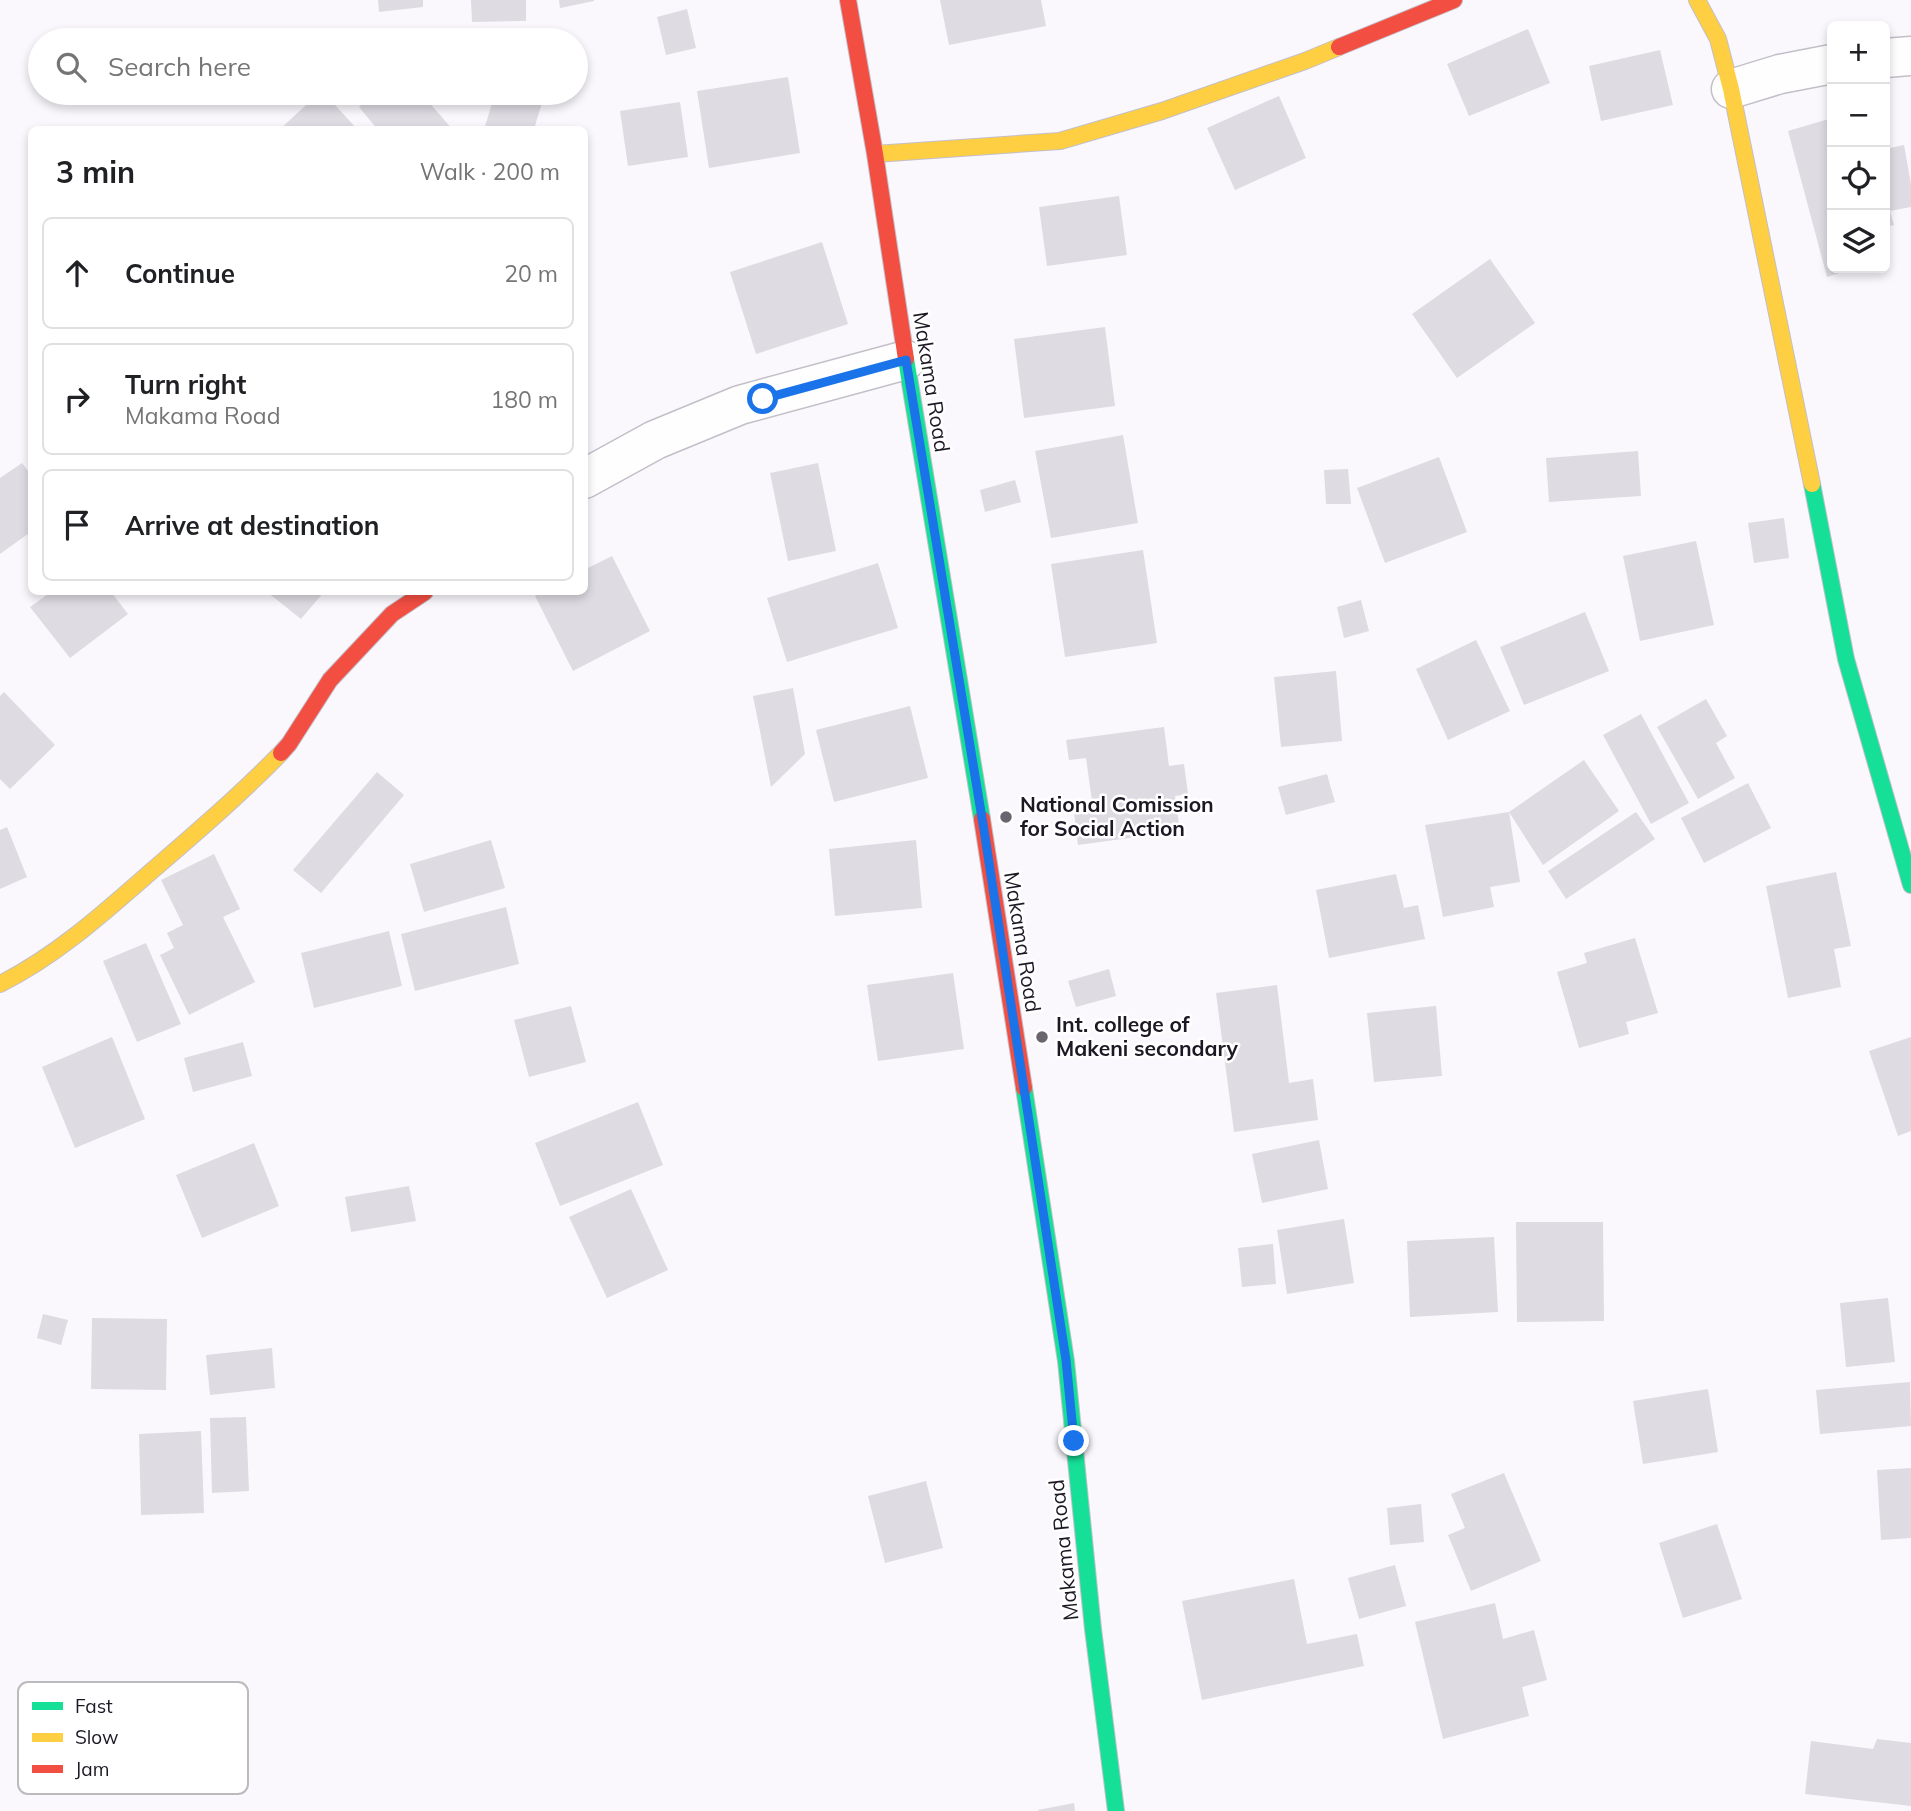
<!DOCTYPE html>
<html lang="en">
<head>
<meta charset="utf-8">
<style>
  :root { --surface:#fff; --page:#f6f6f6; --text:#202124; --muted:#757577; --line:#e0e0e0 }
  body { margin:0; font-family:Mulish,sans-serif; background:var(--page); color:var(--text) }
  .controls { position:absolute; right:21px; top:21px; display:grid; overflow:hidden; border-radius:10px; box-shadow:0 4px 10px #0003 }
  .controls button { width:63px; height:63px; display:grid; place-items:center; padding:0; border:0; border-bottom:2px solid var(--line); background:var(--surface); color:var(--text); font:35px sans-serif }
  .stop { position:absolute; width:21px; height:21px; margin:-16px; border:5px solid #1a73e8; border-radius:50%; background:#fff }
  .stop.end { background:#1a73e8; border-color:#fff; box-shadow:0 2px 7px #0008 }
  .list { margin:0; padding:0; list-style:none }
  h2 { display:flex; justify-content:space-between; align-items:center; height:91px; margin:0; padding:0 28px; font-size:30px }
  h2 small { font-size:23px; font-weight:400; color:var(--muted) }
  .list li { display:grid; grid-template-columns:46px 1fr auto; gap:21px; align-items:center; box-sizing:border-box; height:112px; margin:0 14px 14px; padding:0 14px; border:2px solid var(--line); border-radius:10px }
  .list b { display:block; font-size:26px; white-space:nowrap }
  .list p { margin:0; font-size:23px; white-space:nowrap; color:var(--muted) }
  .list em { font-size:23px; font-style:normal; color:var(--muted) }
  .icon { flex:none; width:38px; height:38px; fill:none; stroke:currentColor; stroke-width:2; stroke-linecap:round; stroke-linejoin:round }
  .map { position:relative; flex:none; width:1911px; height:1811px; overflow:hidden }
  .search { position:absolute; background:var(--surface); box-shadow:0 4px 10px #0003; left:28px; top:28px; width:560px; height:77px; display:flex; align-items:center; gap:18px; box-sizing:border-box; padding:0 24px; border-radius:38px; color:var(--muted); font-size:26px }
  .panel { position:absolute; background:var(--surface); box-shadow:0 4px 10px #0003; left:28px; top:126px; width:560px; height:469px; border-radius:10px }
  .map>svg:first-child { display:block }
</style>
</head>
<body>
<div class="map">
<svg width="1911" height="1811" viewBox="0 0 1911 1811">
  <rect width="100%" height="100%" fill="#faf8fd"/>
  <path fill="#dedbe3" d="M378 0H423V7L379 12Z
    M471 0H526V21L472 22Z
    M559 0H594V1L560 8Z
    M940 0H1041L1046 26 949 45Z
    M687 9 696 48 666 55 657 17Z
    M1528 29 1550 83 1469 116 1447 64Z
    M1660 50 1673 105 1601 121 1589 66Z
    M788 77 800 153 709 168 697 91Z
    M319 93H324L358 130H279Z
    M376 93H421L453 130H378L359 107Z
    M495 93H545L535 126 543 130H484Z
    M1279 96 1306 158 1235 190 1207 128Z
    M680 102 688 157 628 166 620 111Z
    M1832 118V268H1854L1827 277 1788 131Z
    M1904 145 1911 184V207L1890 211 1894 225 1885 227V149Z
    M1119 196 1127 255 1047 266 1039 207Z
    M822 242 848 324 756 354 730 272Z
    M1490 259 1535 323 1457 378 1412 314Z
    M1105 327 1115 406 1024 418 1014 339Z
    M1123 435 1138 523 1051 538 1035 451Z
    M1638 451 1641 496 1549 502 1546 458Z
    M1439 457 1467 532 1385 563 1357 488Z
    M22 463 32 476V531L0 554V478Z
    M818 463 836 551 788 561 770 473Z
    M1348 469 1351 504H1326L1324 470Z
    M1015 480 1021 502 985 512 980 490Z
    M1784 518 1789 558 1754 563 1748 523Z
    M1696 541 1714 625 1640 641 1623 556Z
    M1143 550 1157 643 1065 657 1051 564Z
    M612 556 650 631 573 671 535 596 543 592H584V570Z
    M878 563 898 628 787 662 767 598Z
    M51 592H111L128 614 70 658 30 607Z
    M267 592H324L301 619Z
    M1361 600 1369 631 1344 638 1337 607Z
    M1585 612 1609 671 1524 705 1500 647Z
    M1476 640 1510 711 1448 740 1416 669Z
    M1336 671 1342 741 1281 747 1274 677Z
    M793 688 805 754 771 787 753 696Z
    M4 692 55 745 10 789 0 779V696Z
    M1706 699 1727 736 1716 743 1735 778 1698 799 1657 727Z
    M910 706 928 778 834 802 816 730Z
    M1641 714 1689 803 1651 824 1603 735Z
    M1164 727 1169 766 1184 764 1188 794 1175 796 1180 831 1078 845 1073 804 1092 801 1086 758 1069 760 1066 740Z
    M1584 760 1619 811 1543 865 1509 812Z
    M377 772 404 795 321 893 293 870Z
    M1327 774 1335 802 1286 815 1278 787Z
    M1748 783 1771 828 1704 863 1681 818Z
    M1509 812 1520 882 1490 887 1494 907 1443 917 1425 825Z
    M1636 812 1655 839 1566 899 1548 871Z
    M7 827 27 877 0 889V830Z
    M491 840 505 888 424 912 410 864Z
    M916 840 922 908 835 916 829 849Z
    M214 854 240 909 223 917 255 982 189 1015 160 955 174 948 167 933 183 925 161 880Z
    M1836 872 1851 946 1834 949 1841 987 1788 998 1766 886Z
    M1396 874 1404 908 1418 905 1425 939 1329 958 1316 890Z
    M506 907 519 964 415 991 401 934Z
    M389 931 402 986 314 1008 301 953Z
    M1635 938 1658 1013 1626 1022 1629 1034 1579 1048 1557 972 1587 963 1584 953Z
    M146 943 181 1024 137 1042 103 961Z
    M1109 969 1116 996 1076 1007 1068 981Z
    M953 973 964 1049 878 1061 867 985Z
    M1277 985 1289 1083 1313 1079 1318 1120 1234 1132 1216 993Z
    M571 1006 586 1062 529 1077 514 1020Z
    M1436 1006 1442 1076 1374 1082 1367 1013Z
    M112 1037 145 1119 75 1148 42 1067Z
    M1911 1037V1131L1898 1136 1869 1051Z
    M243 1042 252 1076 193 1092 184 1058Z
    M638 1102 663 1165 560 1206 535 1143Z
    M1319 1140 1328 1189 1262 1203 1252 1154Z
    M254 1143 279 1206 202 1238 176 1175Z
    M409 1186 416 1221 351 1232 345 1197Z
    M631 1189 668 1270 607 1298 569 1217Z
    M1344 1219 1354 1283 1287 1294 1277 1230Z
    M1516 1222H1603L1604 1321 1517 1322Z
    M1494 1237 1498 1312 1410 1317 1407 1241Z
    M1273 1244 1276 1284 1242 1287 1238 1248Z
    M1888 1298 1895 1362 1846 1367 1840 1303Z
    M43 1314 68 1320 61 1345 37 1338Z
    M92 1318 167 1319 166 1390 91 1389Z
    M272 1348 275 1388 210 1395 206 1355Z
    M1910 1382 1911 1426 1820 1434 1816 1390Z
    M1708 1389 1718 1452 1643 1464 1633 1401Z
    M246 1417 249 1491 212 1493 210 1418Z
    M201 1431 204 1513 141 1515 139 1434Z
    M1911 1468V1538L1881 1540 1877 1470Z
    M1504 1473 1541 1561 1471 1591 1448 1535 1465 1528 1451 1494Z
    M926 1481 943 1548 885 1563 868 1496Z
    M1421 1504 1424 1542 1390 1545 1387 1508Z
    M1717 1524 1742 1599 1683 1618 1659 1543Z
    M1395 1565 1406 1606 1359 1619 1348 1578Z
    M1294 1579 1307 1644 1357 1634 1364 1666 1202 1700 1182 1601Z
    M1495 1603 1503 1639 1534 1630 1547 1680 1522 1687 1529 1716 1443 1739 1415 1622Z
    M1877 1739 1911 1743V1806L1805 1794 1811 1741 1873 1749Z
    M1074 1803 1075 1811H1038V1810Z"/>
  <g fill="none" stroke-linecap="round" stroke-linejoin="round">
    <g stroke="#c2bfc8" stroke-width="41">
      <path id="street" d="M1885 58 1911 56
        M1731 89 1780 74 1832 64
        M584 479 655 440 740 405 906 360"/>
    </g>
    <g stroke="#c2bfc8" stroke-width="18">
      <path id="fast" d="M906 359 982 819
        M1812 484 1846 659 1911 885
        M1024 1088 1066 1361 1093 1629 1116 1811"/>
    </g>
    <g stroke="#c2bfc8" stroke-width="18">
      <path id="slow" d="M1697 0 1718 39 1731 89 1812 484
        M875 154 1060 141 1162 111 1305 61 1339 47
        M0 984C58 955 106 911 154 869 198 831 241 794 281 753"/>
    </g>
    <g stroke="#c2bfc8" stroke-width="18">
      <path id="jam" d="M848 0 875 154 906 359
        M1339 47 1454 0
        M281 753 289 744 330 680 392 614 425 592
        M982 819 1024 1088"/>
    </g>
    <use href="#street" stroke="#fefeff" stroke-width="38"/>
    <use href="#fast" stroke="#16e098" stroke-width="16"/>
    <use href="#slow" stroke="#ffcf43" stroke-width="16"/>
    <use href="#jam" stroke="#f24e42" stroke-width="16"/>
  </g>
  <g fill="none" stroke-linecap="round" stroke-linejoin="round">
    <path stroke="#1a73e8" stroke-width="9" d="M763 399 906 360 984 830 1066 1360 1074 1441"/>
  </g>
  <g fill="#6a6670" stroke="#fff" stroke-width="2.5">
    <circle cx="1006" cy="817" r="7"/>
    <circle cx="1042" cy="1037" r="7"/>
  </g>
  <g text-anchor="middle" stroke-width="5" stroke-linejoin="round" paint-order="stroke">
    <g font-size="21" fill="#1c1824" stroke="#fff">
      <text transform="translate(931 382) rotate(81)" y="7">Makama Road</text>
      <text transform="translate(1022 942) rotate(81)" y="7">Makama Road</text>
      <text transform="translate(1064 1550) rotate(-96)" y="7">Makama Road</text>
    </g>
    <g font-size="21" font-weight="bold" fill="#1c1824" stroke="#fff" text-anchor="start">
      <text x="1020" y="812">National Comission<tspan x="1020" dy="24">for Social Action</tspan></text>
      <text x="1056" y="1032">Int. college of<tspan x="1056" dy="24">Makeni secondary</tspan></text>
    </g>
  </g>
  <rect x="18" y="1682" width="230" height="112" rx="10" fill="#fff" stroke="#bbbabd" stroke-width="2"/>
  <rect x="32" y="1702" width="31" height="8" fill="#16e098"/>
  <rect x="32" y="1733" width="31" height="9" fill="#ffcf43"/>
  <rect x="32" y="1765" width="31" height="8" fill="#f24e42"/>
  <g font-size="19" fill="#1c1824">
    <text x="75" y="1713">Fast</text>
    <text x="75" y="1744">Slow</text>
    <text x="75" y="1776">Jam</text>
  </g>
</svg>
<div class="controls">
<button>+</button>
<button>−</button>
<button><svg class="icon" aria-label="locate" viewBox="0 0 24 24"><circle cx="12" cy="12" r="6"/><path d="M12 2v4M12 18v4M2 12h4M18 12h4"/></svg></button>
<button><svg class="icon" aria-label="layers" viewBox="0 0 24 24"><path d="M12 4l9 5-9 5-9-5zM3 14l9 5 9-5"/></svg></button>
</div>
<div class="stop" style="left:763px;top:399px"></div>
<div class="stop end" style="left:1074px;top:1441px"></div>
<div class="search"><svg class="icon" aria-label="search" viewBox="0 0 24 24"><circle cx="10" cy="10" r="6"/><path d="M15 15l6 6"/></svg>Search here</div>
<section class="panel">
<h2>3 min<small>Walk · 200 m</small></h2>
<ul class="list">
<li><svg class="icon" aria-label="ahead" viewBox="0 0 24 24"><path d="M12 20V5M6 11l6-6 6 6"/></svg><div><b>Continue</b></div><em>20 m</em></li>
<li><svg class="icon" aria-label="right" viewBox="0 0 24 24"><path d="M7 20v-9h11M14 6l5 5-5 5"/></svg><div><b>Turn right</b><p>Makama Road</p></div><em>180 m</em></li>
<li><svg class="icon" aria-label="arrive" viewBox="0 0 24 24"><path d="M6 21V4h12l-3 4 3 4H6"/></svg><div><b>Arrive at destination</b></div></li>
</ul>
</section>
</div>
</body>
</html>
